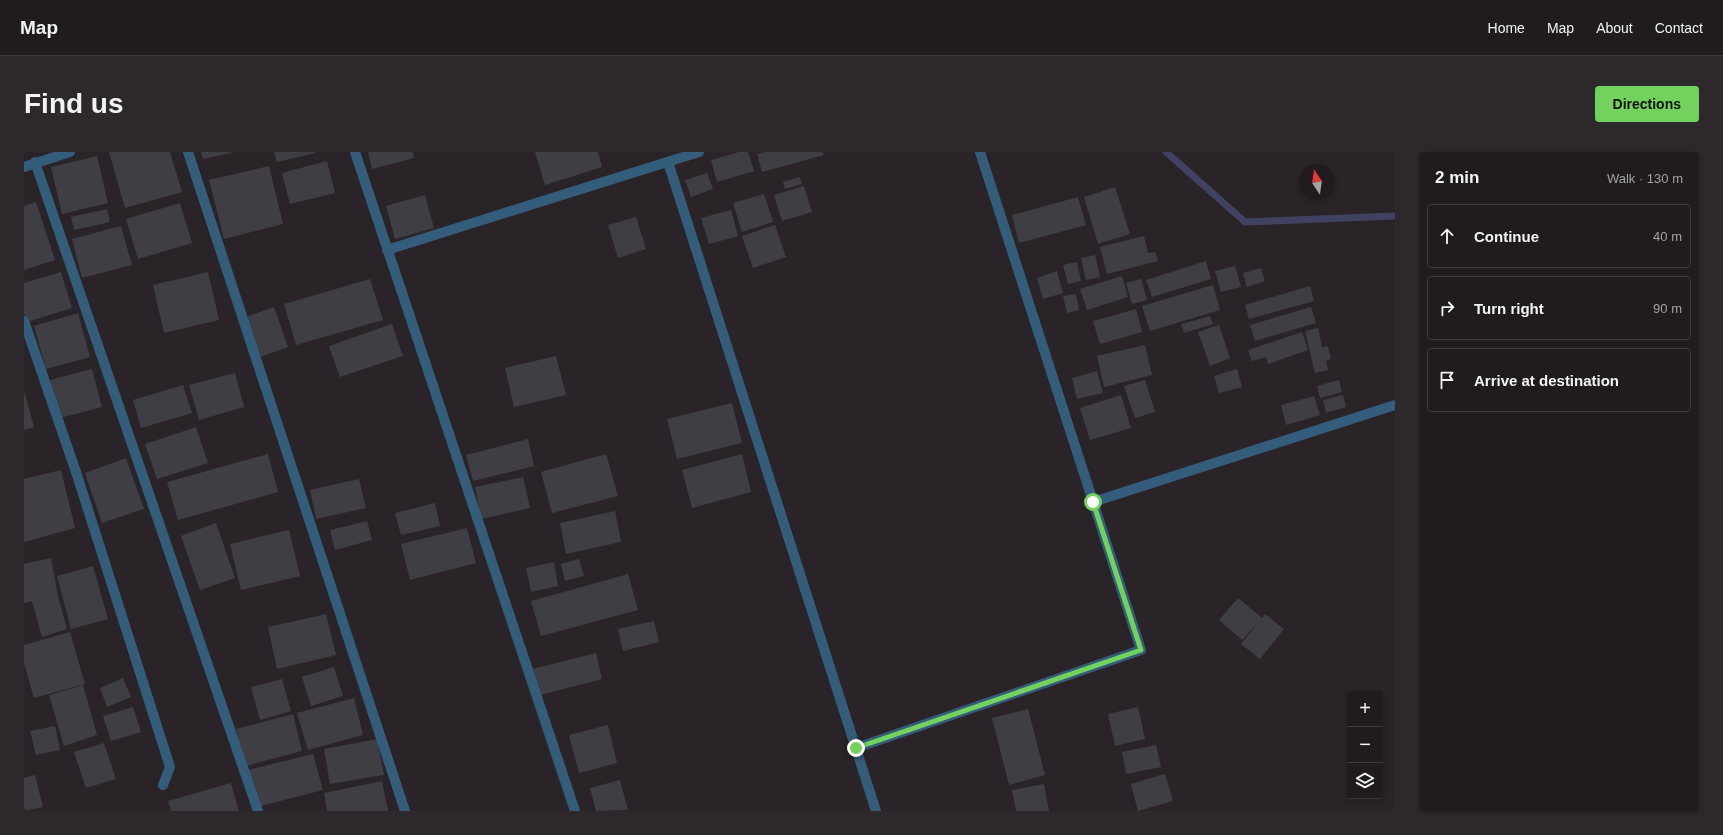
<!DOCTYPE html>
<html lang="en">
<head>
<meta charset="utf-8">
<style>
  :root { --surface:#201b1f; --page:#2d282c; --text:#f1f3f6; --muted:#a2a1a4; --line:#3d393d; --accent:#72d25d }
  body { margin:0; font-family:Helvetica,sans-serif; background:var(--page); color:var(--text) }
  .controls { position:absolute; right:12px; bottom:12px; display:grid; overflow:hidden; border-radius:4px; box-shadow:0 2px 6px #0003 }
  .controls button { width:36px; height:36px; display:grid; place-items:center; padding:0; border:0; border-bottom:1px solid var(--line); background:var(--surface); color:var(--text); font:20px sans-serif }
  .compass { position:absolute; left:1275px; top:12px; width:36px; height:36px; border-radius:50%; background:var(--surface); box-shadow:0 2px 6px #0003; rotate:347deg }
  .stop { position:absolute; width:12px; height:12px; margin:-9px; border:3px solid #72d25d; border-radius:50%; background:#fff }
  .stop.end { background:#72d25d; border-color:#fff; box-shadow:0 1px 4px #0008 }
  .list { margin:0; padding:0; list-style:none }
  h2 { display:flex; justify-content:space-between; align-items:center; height:52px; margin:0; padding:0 16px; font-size:17px }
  h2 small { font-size:13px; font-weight:400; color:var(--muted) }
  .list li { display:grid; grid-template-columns:26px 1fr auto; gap:12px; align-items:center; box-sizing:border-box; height:64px; margin:0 8px 8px; padding:0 8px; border:1px solid var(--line); border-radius:4px }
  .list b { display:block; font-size:15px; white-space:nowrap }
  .list em { font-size:13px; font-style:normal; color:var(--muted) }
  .icon { flex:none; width:22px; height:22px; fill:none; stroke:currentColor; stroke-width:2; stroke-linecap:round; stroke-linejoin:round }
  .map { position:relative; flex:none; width:1371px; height:659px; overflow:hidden; border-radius:4px }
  header { display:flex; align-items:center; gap:24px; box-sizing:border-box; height:56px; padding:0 20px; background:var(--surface); border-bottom:1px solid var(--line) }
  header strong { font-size:19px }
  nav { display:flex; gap:22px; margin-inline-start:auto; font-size:14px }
  .intro { display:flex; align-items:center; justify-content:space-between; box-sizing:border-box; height:96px; padding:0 24px }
  h1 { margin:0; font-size:28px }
  .button { padding:10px 18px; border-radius:4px; background:var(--accent); color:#111; font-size:14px; font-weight:700 }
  main { display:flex; gap:24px; padding:0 24px }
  aside { flex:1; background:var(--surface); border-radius:4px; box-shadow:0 2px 6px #0003 }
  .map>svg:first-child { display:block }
</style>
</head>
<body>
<header>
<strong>Map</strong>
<nav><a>Home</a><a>Map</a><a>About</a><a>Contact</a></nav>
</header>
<div class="intro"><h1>Find us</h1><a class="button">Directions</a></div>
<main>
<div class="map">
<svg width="1371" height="659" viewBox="0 0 1371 659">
  <rect width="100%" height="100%" fill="#2a2429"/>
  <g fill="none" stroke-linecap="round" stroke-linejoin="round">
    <path stroke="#404262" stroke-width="7" d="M1142 0 1221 70 1371 64"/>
  </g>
  <path fill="#3f3e45" d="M85 0H146L158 40 101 56Z
    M177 0H207V1L179 7Z
    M250 0H291V1L253 10Z
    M344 0H389L390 6 348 17Z
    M511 0H574L578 15 521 33Z
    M715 0H724L730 19 693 30 687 8Z
    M740 0H799L800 3 738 20 733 2Z
    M73 4 84 51 38 62 27 15Z
    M303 9 311 41 266 52 258 21Z
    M245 14 259 72 200 87 185 28Z
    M683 21 689 37 667 45 661 28Z
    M776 25 778 32 761 37 759 30Z
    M780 34 788 60 758 69 750 43Z
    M1091 35 1106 82 1074 92 1060 45Z
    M740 42 749 70 718 80 709 51Z
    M401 43 410 76 371 87 362 54Z
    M1054 45 1062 73 995 91 988 63Z
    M12 50 31 108 0 118V54Z
    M156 51 168 91 114 107 102 67Z
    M83 57 86 70 50 78 47 65Z
    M707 58 714 84 685 92 677 66Z
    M612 65 622 97 594 106 584 73Z
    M751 73 762 105 729 116 718 84Z
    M97 74 108 113 58 126 48 87Z
    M1120 84 1124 101 1131 100 1134 109 1083 122 1076 95Z
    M1071 103 1076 125 1062 128 1057 106Z
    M1182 109 1187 127 1128 145 1122 128Z
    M1053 110 1057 129 1044 132 1039 113Z
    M1211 114 1217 135 1197 140 1191 119Z
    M1237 116 1241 129 1223 135 1219 121Z
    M1033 119 1039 141 1019 147 1013 126Z
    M37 120 48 156 3 170 0 162V131Z
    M184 120 195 168 140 181 129 133Z
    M1098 124 1104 145 1063 158 1056 137Z
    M346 127 359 168 272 193 260 152Z
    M1117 127 1123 148 1108 152 1102 131Z
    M1189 133 1196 158 1126 179 1118 154Z
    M1286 134 1290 149 1225 167 1221 153Z
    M1052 142 1055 158 1043 161 1039 144Z
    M250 155 264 195 236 205 222 165Z
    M1287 155 1292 171 1231 189 1226 173Z
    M1112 157 1118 180 1076 192 1069 169Z
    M54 161 66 205 22 217 10 174Z
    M1186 164 1189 172 1160 181 1157 172Z
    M368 172 379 204 316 225 305 194Z
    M1195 173 1206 206 1186 214 1174 180Z
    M1294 176 1298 195 1304 194 1307 207 1302 209 1304 218 1291 221 1281 179Z
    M1278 180 1284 198 1244 212 1242 205 1228 209 1224 198Z
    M1121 193 1128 223 1080 235 1073 204Z
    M532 204 542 243 490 255 481 216Z
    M68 217 78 255 36 266 26 228Z
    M1213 217 1218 235 1195 241 1190 224Z
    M1073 219 1079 241 1053 247 1048 226Z
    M211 221 220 255 175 268 165 233Z
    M1121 228 1131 260 1111 266 1100 234Z
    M1315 228 1318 240 1296 246 1293 234Z
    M159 233 168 261 117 276 109 248Z
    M0 239 10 275 0 278Z
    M1097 243 1107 276 1066 288 1056 256Z
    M1319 243 1322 255 1302 261 1299 248Z
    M1290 244 1296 263 1262 273 1257 253Z
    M708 251 718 291 653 307 643 267Z
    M172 275 184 311 133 327 121 292Z
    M504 287 510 314 449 329 442 303Z
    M244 302 254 340 154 368 143 330Z
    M582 302 594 344 528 361 517 320Z
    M718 302 727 340 668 356 658 318Z
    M102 306 120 357 78 371 61 321Z
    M37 318 51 376 0 390V327Z
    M499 325 506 356 457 367 451 335Z
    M335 327 342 356 292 367 286 338Z
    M411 351 416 374 377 383 371 361Z
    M591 359 597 390 542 402 536 371Z
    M343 369 348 388 311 398 306 378Z
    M192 371 211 426 176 438 157 384Z
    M443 376 452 411 386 428 377 392Z
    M265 378 276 424 217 438 206 392Z
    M27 406 34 444 43 477 18 485 8 449 0 451V412Z
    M555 407 560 424 541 429 537 412Z
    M530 410 534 434 507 440 502 416Z
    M69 414 84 467 47 477 33 424Z
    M604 422 614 458 517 484 507 449Z
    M1214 446 1238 466 1241 462 1260 477 1236 507 1217 492 1233 472 1218 488 1195 468Z
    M302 462 312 503 253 517 244 475Z
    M630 469 635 490 599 499 594 477Z
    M46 480 61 532 10 546 0 511V493Z
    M572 501 578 527 516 543 509 517Z
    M310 515 319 544 287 554 278 525Z
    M99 526 107 545 83 555 76 536Z
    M258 527 267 559 236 568 227 535Z
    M59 533 73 583 40 594 25 543Z
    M330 546 339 583 284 598 273 561Z
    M109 555 117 580 87 589 79 564Z
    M1114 555 1121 587 1091 594 1084 562Z
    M1004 557 1021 623 985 633 968 566Z
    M269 562 278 599 222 614 212 577Z
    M584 573 593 611 555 621 545 583Z
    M31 574 36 598 12 603 6 579Z
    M353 587 360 623 306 632 300 597Z
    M80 591 92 627 62 636 50 600Z
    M1132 593 1137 615 1102 622 1098 600Z
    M289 602 299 638 233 655 224 618Z
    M1141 622 1149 649 1114 659 1107 632Z
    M11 623 19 655 0 659V626Z
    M596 628 604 658 572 659 566 636Z
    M358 629 364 659H303L300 641Z
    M207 631 215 659H147L144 649Z
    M1020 632 1025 659H992L988 638Z"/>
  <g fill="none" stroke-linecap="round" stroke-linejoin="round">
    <path stroke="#345c7b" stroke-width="10" d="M164 0 381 659
      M331 0 551 659
      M11 10 234 659
      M644 10 852 659
      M0 15 46 0
      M363 98 675 0
      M0 169 52 320 146 615 139 633
      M1069 350 1371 253
      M832 596 1117 498 956 0"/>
  </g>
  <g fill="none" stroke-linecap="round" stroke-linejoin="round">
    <path stroke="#72d25d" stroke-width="5" d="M832 596 1117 498 1069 350"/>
  </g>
</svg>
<div class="controls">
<button>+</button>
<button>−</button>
<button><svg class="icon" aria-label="layers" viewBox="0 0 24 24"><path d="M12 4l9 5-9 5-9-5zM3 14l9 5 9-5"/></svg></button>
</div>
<svg class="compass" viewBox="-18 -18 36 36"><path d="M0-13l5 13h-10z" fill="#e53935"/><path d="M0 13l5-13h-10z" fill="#a2a1a4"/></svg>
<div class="stop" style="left:1069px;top:350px"></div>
<div class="stop end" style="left:832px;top:596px"></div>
</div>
<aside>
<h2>2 min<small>Walk · 130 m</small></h2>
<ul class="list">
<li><svg class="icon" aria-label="ahead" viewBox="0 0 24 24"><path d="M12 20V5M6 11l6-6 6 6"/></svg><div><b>Continue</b></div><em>40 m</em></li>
<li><svg class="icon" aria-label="right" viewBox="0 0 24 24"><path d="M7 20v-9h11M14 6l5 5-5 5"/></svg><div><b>Turn right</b></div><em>90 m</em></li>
<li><svg class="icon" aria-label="arrive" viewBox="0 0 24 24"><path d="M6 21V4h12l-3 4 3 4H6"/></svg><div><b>Arrive at destination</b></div></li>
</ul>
</aside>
</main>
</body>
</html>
